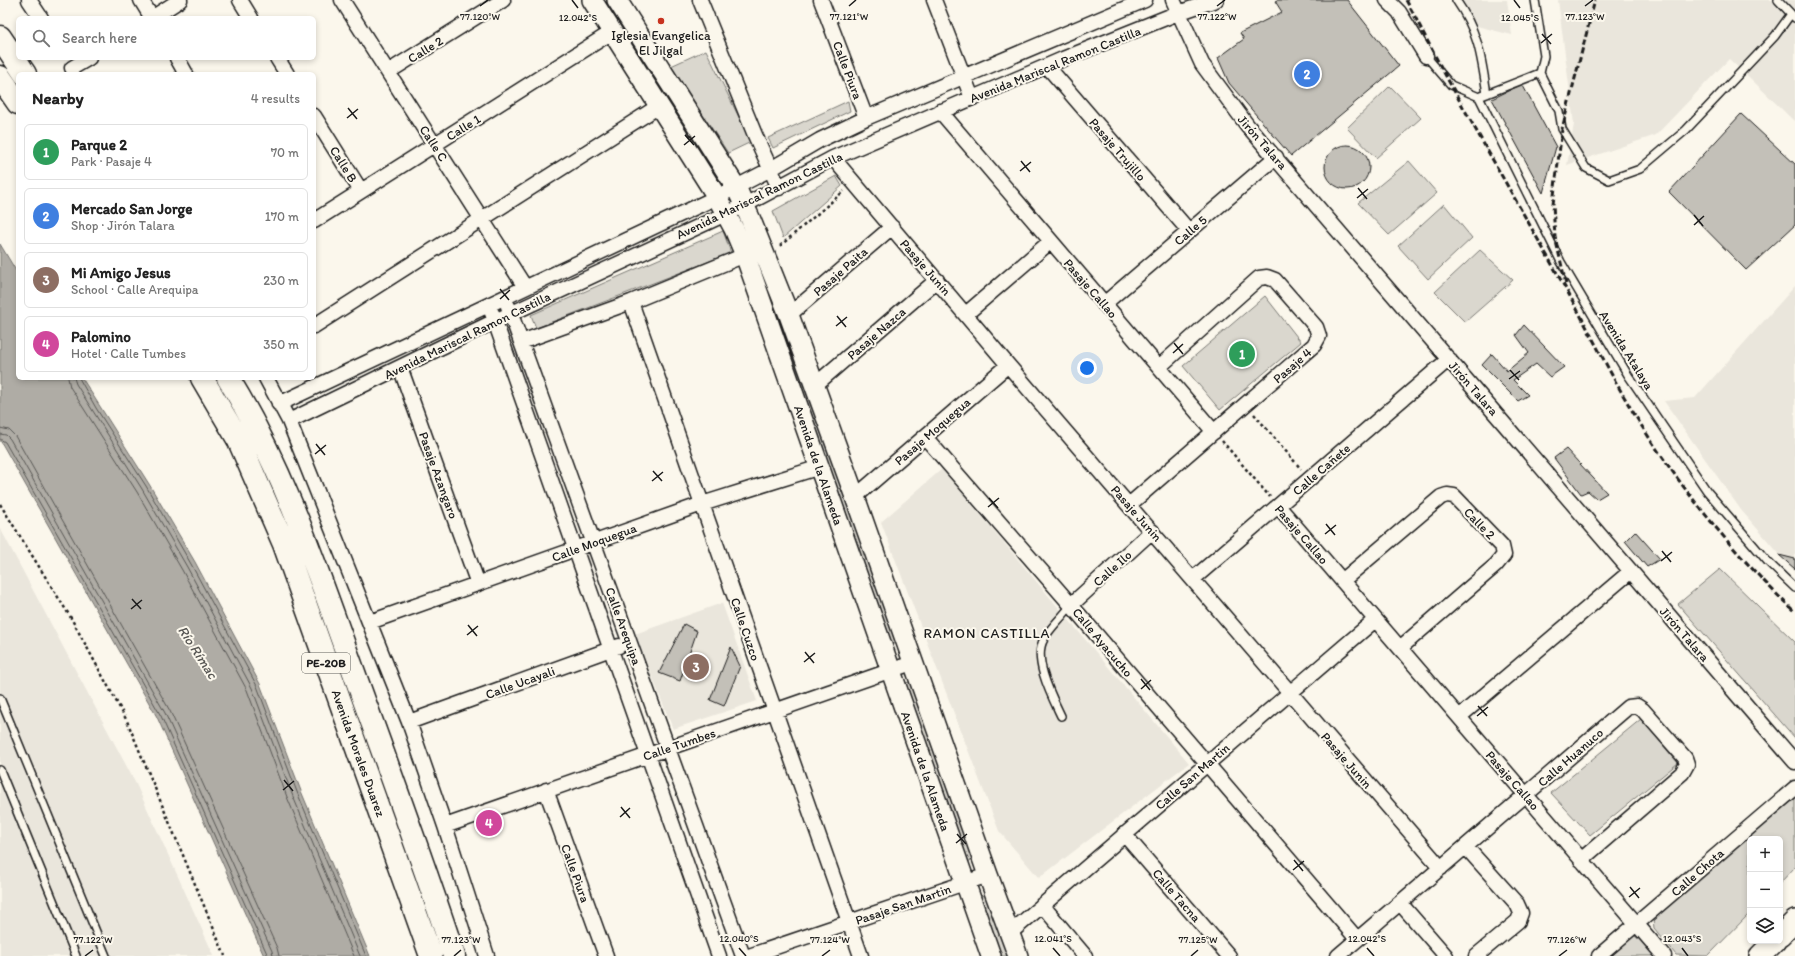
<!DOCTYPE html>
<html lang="en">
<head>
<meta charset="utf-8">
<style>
  :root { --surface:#fff; --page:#f6f6f6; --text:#222; --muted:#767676; --line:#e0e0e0; --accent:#c8321e }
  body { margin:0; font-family:Itim,sans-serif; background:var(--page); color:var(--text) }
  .controls { position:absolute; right:12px; bottom:12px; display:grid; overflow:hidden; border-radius:6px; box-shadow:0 2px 6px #0003 }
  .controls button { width:36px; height:36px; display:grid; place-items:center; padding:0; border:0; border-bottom:1px solid var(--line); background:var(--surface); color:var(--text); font:20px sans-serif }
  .you { position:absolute; left:1087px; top:368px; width:14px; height:14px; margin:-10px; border:3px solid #fff; border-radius:50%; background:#1a73e8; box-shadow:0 0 0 6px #1a73e833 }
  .badge { display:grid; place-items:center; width:26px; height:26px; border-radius:50%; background:var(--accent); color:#fff; font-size:13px; font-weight:700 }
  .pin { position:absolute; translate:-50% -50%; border:2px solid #fff; box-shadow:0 1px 4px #0006 }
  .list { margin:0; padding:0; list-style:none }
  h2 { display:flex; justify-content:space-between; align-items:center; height:52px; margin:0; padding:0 16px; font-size:17px }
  h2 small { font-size:13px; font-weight:400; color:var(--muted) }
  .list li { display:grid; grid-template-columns:26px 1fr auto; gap:12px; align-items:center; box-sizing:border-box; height:56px; margin:0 8px 8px; padding:0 8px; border:1px solid var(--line); border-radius:6px }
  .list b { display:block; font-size:15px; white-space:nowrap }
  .list p { margin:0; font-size:13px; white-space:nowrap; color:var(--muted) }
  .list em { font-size:13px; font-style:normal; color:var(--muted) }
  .icon { flex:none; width:22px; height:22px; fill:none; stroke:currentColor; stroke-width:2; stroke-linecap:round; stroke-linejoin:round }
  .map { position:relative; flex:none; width:1795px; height:956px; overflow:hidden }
  .search { position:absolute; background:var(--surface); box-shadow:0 2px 6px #0003; left:16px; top:16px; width:300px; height:44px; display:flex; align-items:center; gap:10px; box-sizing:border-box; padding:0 14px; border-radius:6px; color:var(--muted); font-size:15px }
  .panel { position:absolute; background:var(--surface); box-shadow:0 2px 6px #0003; left:16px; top:72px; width:300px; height:308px; border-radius:6px }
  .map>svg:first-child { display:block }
</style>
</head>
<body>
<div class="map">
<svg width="1795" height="956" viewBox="0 0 1795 956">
  <rect width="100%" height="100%" fill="#fbf7ec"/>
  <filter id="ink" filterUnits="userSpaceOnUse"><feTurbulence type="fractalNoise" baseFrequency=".025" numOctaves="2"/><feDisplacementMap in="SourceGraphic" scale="8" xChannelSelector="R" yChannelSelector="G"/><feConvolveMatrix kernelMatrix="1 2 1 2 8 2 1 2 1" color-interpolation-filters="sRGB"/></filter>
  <g filter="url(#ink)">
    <path fill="#eae6dc" d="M1456 0H1507L1512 35 1469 24Z
      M1558 0H1795V122L1750 78 1729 59 1656 135 1567 165 1574 124Z
      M1795 286V572L1741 510 1664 401 1695 398Z
      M942 469 1189 763 1039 878 999 831 881 522Z
      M0 528 136 784 214 956H0Z
      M722 603 757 701 673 729 635 634Z"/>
    <path fill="#dad7ce" stroke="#7b7a75" d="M706 50 751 142 728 153 671 66Z
      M1390 86 1421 118 1376 158 1347 128Z
      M848 101 850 111 773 148 768 138Z
      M1409 161 1437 193 1389 235 1358 203Z
      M836 176 842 186 783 238 773 211Z
      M1444 204 1472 238 1428 279 1398 246Z
      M723 231 731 253 536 328 531 315Z
      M1480 250 1513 280 1465 322 1435 292Z
      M758 258 897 643 885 647 748 261Z
      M1265 296 1301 342 1220 410 1183 366Z
      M1720 569 1795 642V738L1678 604Z
      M910 682 974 859 963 864 897 685Z
      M1641 719 1678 763 1590 835 1551 793Z
      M1795 796V867L1780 883V839H1750V913L1708 956 1676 955 1654 928 1653 919Z
      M987 894 1009 956H995L973 898Z
      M1635 936 1641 941 1654 956H1606L1627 937Z"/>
    <path fill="#afaca5" stroke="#74726e" d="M0 244 18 274V378H82L149 484 195 562 260 684 301 791 370 956H264L157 717 0 440Z"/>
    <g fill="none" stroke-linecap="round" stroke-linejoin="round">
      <path stroke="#575653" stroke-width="1" d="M68 378 70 387 137 492 182 570 247 690 287 797 354 956
        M74 378 76 384 142 489 187 567 252 688 292 794 360 956
        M79 378 96 408 146 486 191 564 257 686 297 792 366 956
        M0 428 9 430 15 436 170 711 277 948 279 956
        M0 434 6 435 10 439 165 713 272 951 273 956
        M0 439 5 442 161 716 268 956"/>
    </g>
    <path fill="#c3c0b8" stroke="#1c1c1c" d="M1277 0H1347L1399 66 1291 156 1229 83 1218 58 1244 39 1240 33 1282 12 1275 1Z
      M1522 84 1556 147 1543 193 1492 99Z
      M1741 114 1795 164V225L1746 270 1669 192Z
      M1325 167a22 22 0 1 1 44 0a22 22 0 1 1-44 0Z
      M1524 325 1564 367 1550 377 1536 364 1513 380 1528 395 1518 401 1482 365 1492 354 1507 371 1529 353 1516 335Z
      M1566 449 1607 493 1597 499 1588 491 1581 494 1554 458Z
      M1635 531 1660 559 1647 567 1625 541Z
      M1779 555 1795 559V569Z
      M684 624 697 631 680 681 659 673Z
      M731 647 740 666 724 706 710 700Z"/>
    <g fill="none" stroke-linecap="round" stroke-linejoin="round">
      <g stroke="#1c1c1c" stroke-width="10">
        <path id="lane" d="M1456 0C1479 33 1481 56 1487 94
          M1778 0 1795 18
          M1426 56 1451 85 1479 97 1540 73 1544 56 1535 0
          M1540 73 1559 111 1562 129 1586 168 1609 180 1640 169 1686 130 1775 36 1791 14
          M1479 97 1561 262 1628 375 1707 491 1768 562 1795 588
          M0 698 106 956
          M1061 716C1052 697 1032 659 1044 639 1051 626 1063 617 1071 605
          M0 770 76 956"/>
      </g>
      <g stroke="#1c1c1c" stroke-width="17">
        <path id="street" d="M29 0 41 18
          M141 0 152 18
          M240 0 251 18
          M342 0 525 287
          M700 0 755 135 779 188
          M821 0 866 118
          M934 0 972 98
          M1173 0 1202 64 1247 125 1795 762
          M1387 0 1399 12 1426 56
          M152 18 180 0
          M177 58 186 74
          M277 58 287 74
          M1047 66 1189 231
          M72 68 89 58
          M388 72 503 0
          M940 111 1214 432
          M314 116 361 191
          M833 158 1008 365 1441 868
          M314 221 612 32
          M631 302 861 956
          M1104 304 1276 157
          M508 306 743 956
          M492 313 719 956
          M966 314 1051 241
          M789 315 892 227
          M314 326 659 106
          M521 342 631 302 745 255
          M400 367 478 584
          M266 378 289 421 409 722 445 826 487 956
          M814 386 937 280
          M279 404 717 197 769 170 820 140 866 118 1145 0
          M289 421 495 321 745 205 833 158 1063 59 1178 13 1216 0
          M925 437 1071 605 1357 939
          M855 497 1008 365
          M1129 505 1314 345 1319 336 1316 327 1275 280 1267 277 1259 278 1159 367
          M1278 506 1664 956
          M1193 579 1449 359
          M1342 581 1441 497 1447 495 1454 496 1502 546 1504 555 1496 565 1400 648
          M1071 605 1152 531
          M370 622 702 504 820 467
          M1459 717 1631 571
          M409 722 619 646
          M546 790 606 956
          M445 826 912 663
          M1124 834 1229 956
          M1466 847 1517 904 1521 913 1518 921 1476 956
          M1400 903 1446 956
          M1042 905 1085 956
          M1010 933 1375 620
          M749 956 988 875
          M1338 956 1628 707 1637 706 1643 710 1685 758 1687 764 1682 773 1581 860
          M1599 956 1795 788"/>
      </g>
      <g stroke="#1c1c1c" stroke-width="22">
        <path id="secondary" d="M592 0 717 197 734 229 745 255 991 956
          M617 0 736 187 751 220 789 315 855 497 988 875 1018 956"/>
      </g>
      <g stroke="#1c1c1c" stroke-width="24">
        <path id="primary" d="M1780 936 1795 921
          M1760 956 1775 941"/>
      </g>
      <g stroke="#1c1c1c" stroke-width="25">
        <path id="highway" d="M0 37 25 74
          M0 77 18 103
          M202 378 239 441 284 544 431 956
          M228 378C281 464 314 561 348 656 384 756 421 855 454 956"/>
      </g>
      <path stroke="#1c1c1c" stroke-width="2.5" stroke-dasharray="3 3" stroke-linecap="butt" d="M780 246 844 191
        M1254 414 1301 469
        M1222 441 1270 497
        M0 504 71 618 127 721 225 956"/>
      <use href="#lane" stroke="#fbf7ec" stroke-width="7"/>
      <use href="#street" stroke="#fbf7ec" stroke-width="14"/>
      <use href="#secondary" stroke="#fbf7ec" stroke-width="19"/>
      <use href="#primary" stroke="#fbf7ec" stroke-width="21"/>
      <use href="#highway" stroke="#fbf7ec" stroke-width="22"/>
      <path stroke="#1c1c1c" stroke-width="3" stroke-dasharray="6 3" stroke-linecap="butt" d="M1406 0C1422 29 1436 59 1452 87 1490 156 1529 223 1567 291 1589 330 1608 370 1630 407 1675 482 1732 552 1795 612
        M1566 284 1555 237 1553 204 1562 129 1595 0"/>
    </g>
  </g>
  <path fill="none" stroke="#1c1c1c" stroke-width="1.5" d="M572 0 578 8M1514 0 1520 8M480 6 488 0M849 6 856 0M1217 6 1225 0M1585 6 1593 0M1542 34 1551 44M1541 43 1552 34M348 108 357 119M347 118 358 109M685 135 694 145M684 145 695 136M1021 161 1030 172M1020 171 1031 162M1358 188 1367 199M1357 198 1368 189M1694 215 1703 226M1694 225 1704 216M500 289 509 300M500 299 510 290M837 316 846 327M836 326 847 317M1174 343 1183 354M1173 353 1183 344M1510 370 1519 380M1509 379 1520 371M316 444 325 455M315 454 326 445M653 471 662 481M652 481 663 472M989 498 998 508M988 507 999 498M1326 524 1335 535M1325 534 1336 525M1662 551 1671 562M1661 561 1672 552M132 599 141 609M131 609 142 600M468 625 477 636M467 635 478 626M805 652 814 663M804 662 815 653M1141 679 1150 690M1141 689 1151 680M1478 706 1487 716M1477 716 1488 707M284 780 293 791M283 790 294 781M621 807 630 818M620 817 630 808M957 834 966 844M956 843 967 834M1294 860 1303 871M1293 870 1304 861M1630 887 1639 898M1629 897 1640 888M739 948 746 956M1053 948 1060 956M1367 948 1374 956M1682 948 1688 956M85 956 93 950M454 956 461 950M822 956 830 950M1191 956 1198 950M1559 956 1567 950"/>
  <circle fill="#c8321e" stroke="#fbf7ec" stroke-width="1.5" cx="661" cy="21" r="4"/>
  <g text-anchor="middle" stroke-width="4" stroke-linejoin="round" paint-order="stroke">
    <rect fill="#fbf7ec" stroke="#5f5e5a" stroke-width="1" x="302" y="653" width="48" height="20" rx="3"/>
    <g font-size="12" font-weight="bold" fill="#1c1c1c">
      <text x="326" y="667">PE-20B</text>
    </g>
    <g font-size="13" fill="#1c1c1c" stroke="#fbf7ec">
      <text x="661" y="40">Iglesia Evangelica<tspan x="661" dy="15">El Jilgal</tspan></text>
    </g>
    <g font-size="13" fill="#1c1c1c" stroke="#fbf7ec">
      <text transform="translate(425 49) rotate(-32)" y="5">Calle 2</text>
      <text transform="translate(1055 64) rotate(-22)" y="5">Avenida Mariscal Ramon Castilla</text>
      <text transform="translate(848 70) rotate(69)" y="5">Calle Piura</text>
      <text transform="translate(463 127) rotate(-32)" y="5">Calle 1</text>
      <text transform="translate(1263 142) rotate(49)" y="5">Jirón Talara</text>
      <text transform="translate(434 143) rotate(57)" y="5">Calle C</text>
      <text transform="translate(1118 149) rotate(49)" y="5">Pasaje Trujillo</text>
      <text transform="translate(344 164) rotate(58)" y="5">Calle B</text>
      <text transform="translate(759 195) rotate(-26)" y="5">Avenida Mariscal Ramon Castilla</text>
      <text transform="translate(1190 230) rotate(-41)" y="5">Calle 5</text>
      <text transform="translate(926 267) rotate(49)" y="5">Pasaje Junin</text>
      <text transform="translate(840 271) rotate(-41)" y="5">Pasaje Paita</text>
      <text transform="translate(1091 288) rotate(49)" y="5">Pasaje Callao</text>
      <text transform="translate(876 333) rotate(-41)" y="5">Pasaje Nazca</text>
      <text transform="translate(467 335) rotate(-26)" y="5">Avenida Mariscal Ramon Castilla</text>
      <text transform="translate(1627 350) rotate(58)" y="5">Avenida Atalaya</text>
      <text transform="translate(1292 365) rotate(-41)" y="5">Pasaje 4</text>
      <text transform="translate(1474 388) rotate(49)" y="5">Jirón Talara</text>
      <text transform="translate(932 431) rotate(-41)" y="5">Pasaje Moquegua</text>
      <text transform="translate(819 465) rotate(71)" y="5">Avenida de la Alameda</text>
      <text transform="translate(1321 469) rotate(-41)" y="5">Calle Cañete</text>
      <text transform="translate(439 475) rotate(70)" y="5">Pasaje Azangaro</text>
      <text transform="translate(1137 513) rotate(49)" y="5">Pasaje Junin</text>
      <text transform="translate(1480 523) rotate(46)" y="5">Calle 2</text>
      <text transform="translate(1302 534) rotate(49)" y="5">Pasaje Callao</text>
      <text transform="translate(594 542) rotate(-20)" y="5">Calle Moquegua</text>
      <text transform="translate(1112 568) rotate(-42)" y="5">Calle Ilo</text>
      <text transform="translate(624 626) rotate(70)" y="5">Calle Arequipa</text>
      <text transform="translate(746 629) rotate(71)" y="5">Calle Cuzco</text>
      <text transform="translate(1685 634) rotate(49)" y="5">Jirón Talara</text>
      <text transform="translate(1103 642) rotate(50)" y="5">Calle Ayacucho</text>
      <text transform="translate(520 682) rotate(-20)" y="5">Calle Ucayali</text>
      <text transform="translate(679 744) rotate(-19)" y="5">Calle Tumbes</text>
      <text transform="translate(359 753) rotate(70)" y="5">Avenida Morales Duarez</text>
      <text transform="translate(1570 757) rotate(-41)" y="5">Calle Huanuco</text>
      <text transform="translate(1347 760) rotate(49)" y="5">Pasaje Junin</text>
      <text transform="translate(926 771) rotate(71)" y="5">Avenida de la Alameda</text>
      <text transform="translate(1192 776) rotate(-41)" y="5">Calle San Martin</text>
      <text transform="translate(1513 780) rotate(49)" y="5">Pasaje Callao</text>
      <text transform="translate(1697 872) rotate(-41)" y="5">Calle Chota</text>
      <text transform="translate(576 873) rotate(70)" y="5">Calle Piura</text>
      <text transform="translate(1177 895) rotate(49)" y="5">Calle Tacna</text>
      <text transform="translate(903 904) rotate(-19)" y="5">Pasaje San Martin</text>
    </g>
    <g font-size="14" letter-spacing="1" fill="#1c1c1c" stroke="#fbf7ec">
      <text x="987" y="638">RAMON CASTILLA</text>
    </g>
    <g font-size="14" font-style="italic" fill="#575653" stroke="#fbf7ec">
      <text transform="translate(198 652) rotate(57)" y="5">Río Rímac</text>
    </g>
  </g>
  <g font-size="10" text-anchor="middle" fill="#1c1c1c" stroke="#fbf7ec" stroke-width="4" stroke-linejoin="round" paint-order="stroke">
    <text x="480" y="20">77.120°W</text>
    <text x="849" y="20">77.121°W</text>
    <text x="1217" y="20">77.122°W</text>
    <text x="1585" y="20">77.123°W</text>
    <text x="578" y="21">12.042°S</text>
    <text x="1520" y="21">12.045°S</text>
    <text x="739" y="942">12.040°S</text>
    <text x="1053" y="942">12.041°S</text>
    <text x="1367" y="942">12.042°S</text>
    <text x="1682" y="942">12.043°S</text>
    <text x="93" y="943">77.122°W</text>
    <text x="461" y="943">77.123°W</text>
    <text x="830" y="943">77.124°W</text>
    <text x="1198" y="943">77.125°W</text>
    <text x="1567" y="943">77.126°W</text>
  </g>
</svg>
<div class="controls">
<button>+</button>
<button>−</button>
<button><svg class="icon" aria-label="layers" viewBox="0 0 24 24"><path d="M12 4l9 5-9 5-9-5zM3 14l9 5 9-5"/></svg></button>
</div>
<div class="you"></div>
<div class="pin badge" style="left:1242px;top:354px;background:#2e9e5b">1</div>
<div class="pin badge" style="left:1307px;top:74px;background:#3f7fe0">2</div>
<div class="pin badge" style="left:696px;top:667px;background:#8d6e63">3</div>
<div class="pin badge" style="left:489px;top:823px;background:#d1479c">4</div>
<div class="search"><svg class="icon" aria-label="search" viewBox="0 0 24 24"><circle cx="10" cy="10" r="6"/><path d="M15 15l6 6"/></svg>Search here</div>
<section class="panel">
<h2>Nearby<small>4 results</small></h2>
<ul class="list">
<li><span class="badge" style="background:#2e9e5b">1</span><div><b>Parque 2</b><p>Park · Pasaje 4</p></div><em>70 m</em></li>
<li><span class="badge" style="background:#3f7fe0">2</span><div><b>Mercado San Jorge</b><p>Shop · Jirón Talara</p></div><em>170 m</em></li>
<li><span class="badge" style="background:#8d6e63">3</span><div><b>Mi Amigo Jesus</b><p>School · Calle Arequipa</p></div><em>230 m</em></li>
<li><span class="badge" style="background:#d1479c">4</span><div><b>Palomino</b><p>Hotel · Calle Tumbes</p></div><em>350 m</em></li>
</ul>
</section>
</div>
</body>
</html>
